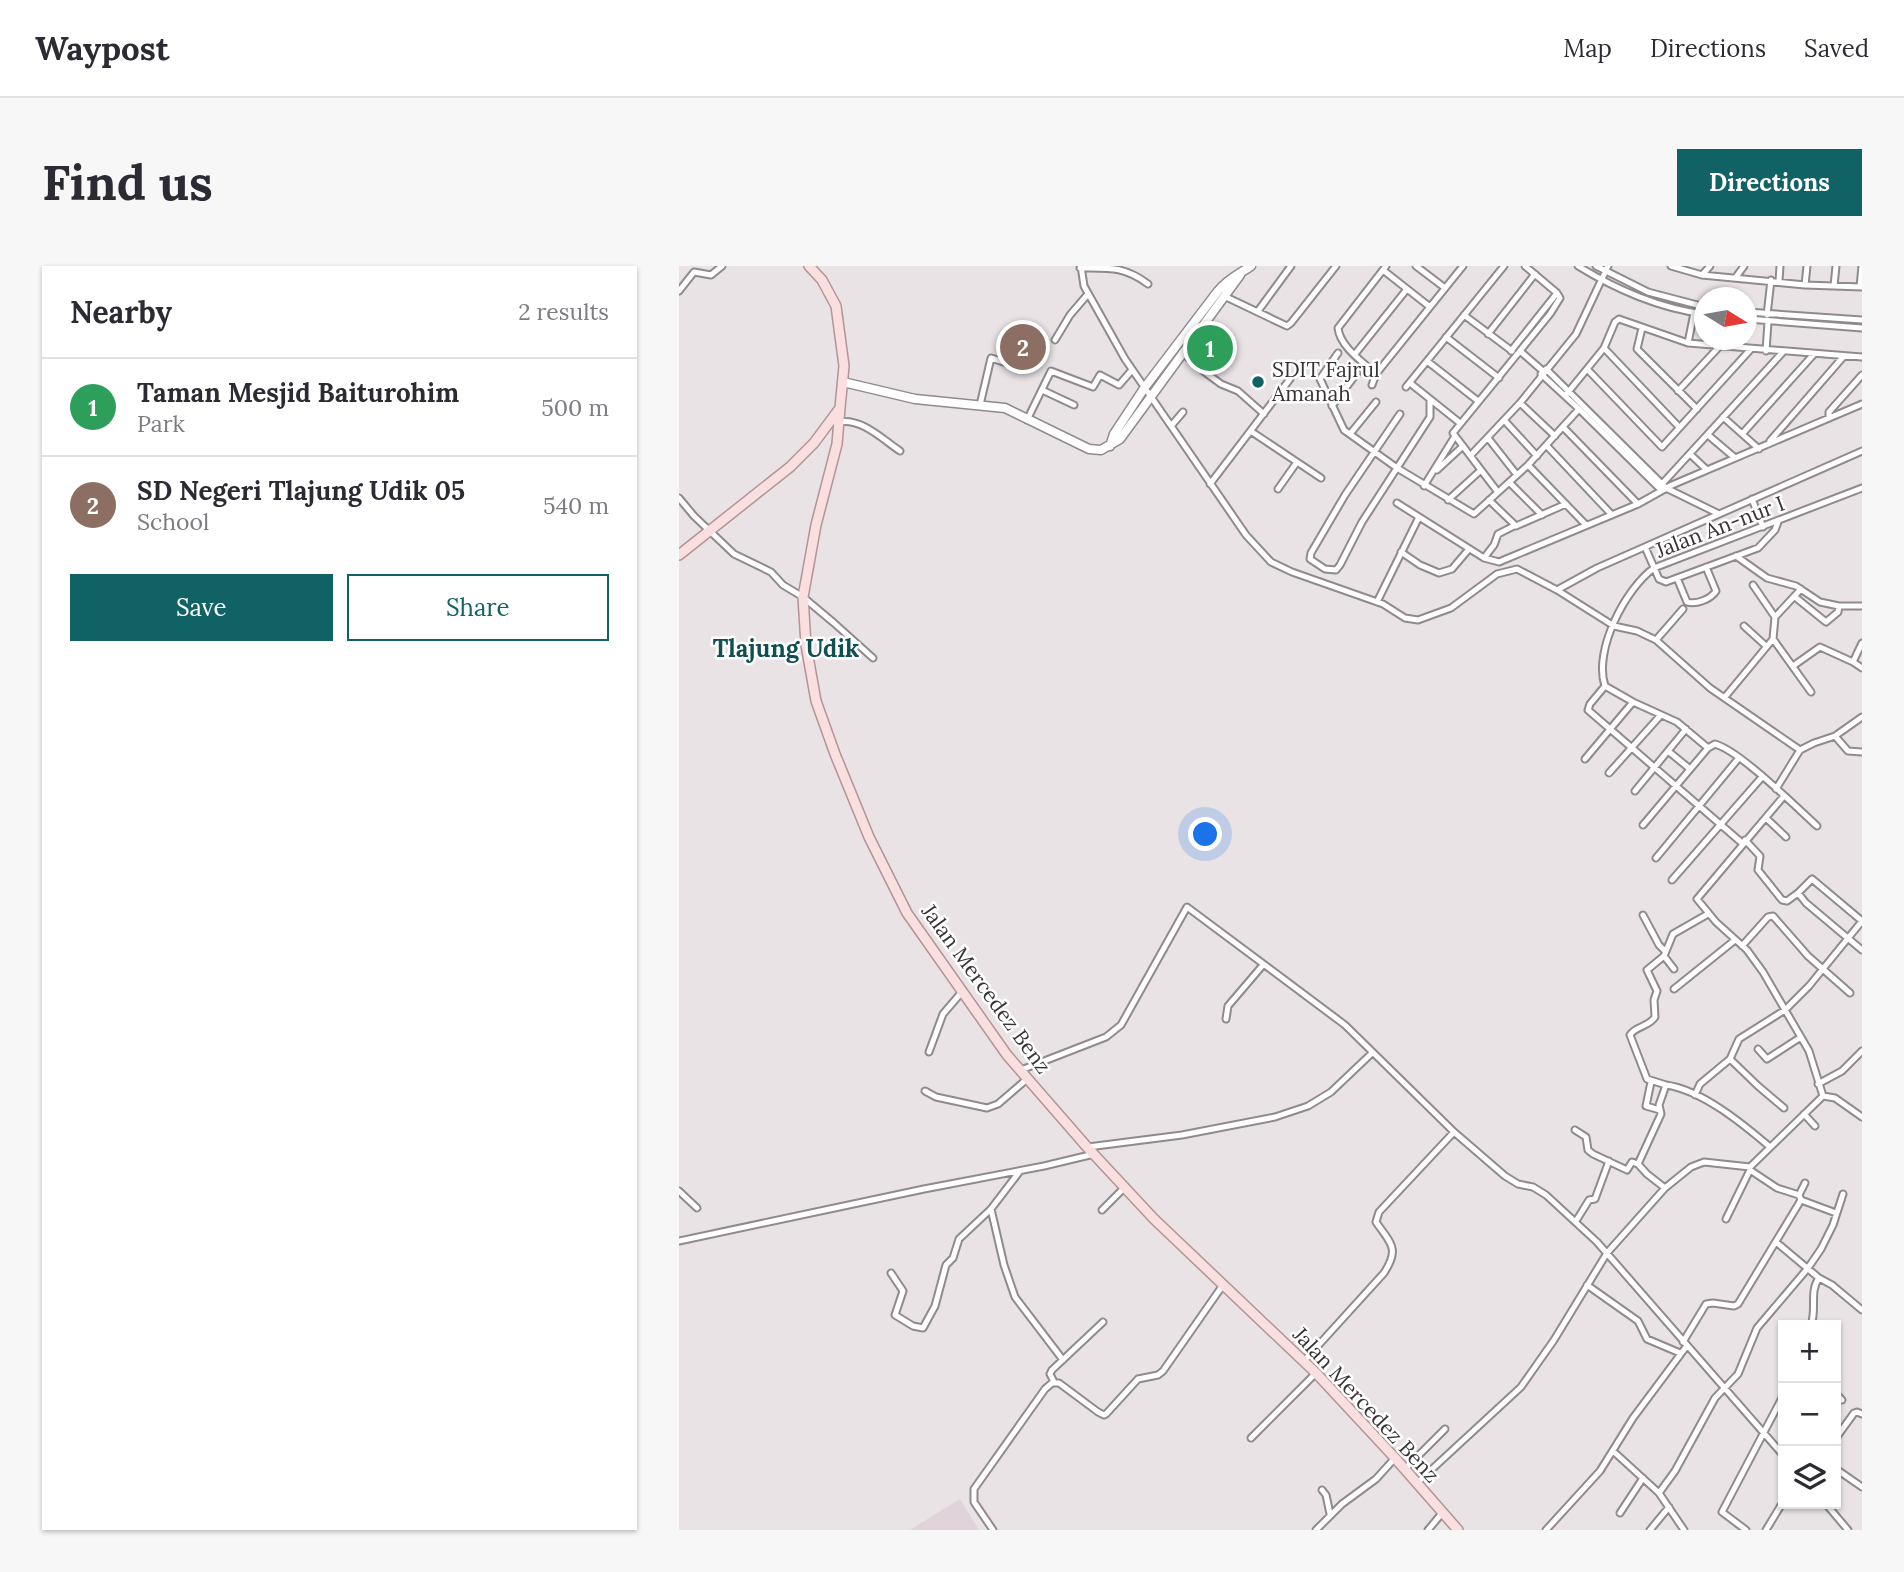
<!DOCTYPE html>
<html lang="en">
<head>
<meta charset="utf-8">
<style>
  :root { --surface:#fff; --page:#f7f7f7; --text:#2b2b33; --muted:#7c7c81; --line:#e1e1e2; --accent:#116265 }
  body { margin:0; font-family:Lora,serif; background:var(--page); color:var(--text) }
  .controls { position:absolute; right:21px; bottom:21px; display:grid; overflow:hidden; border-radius:0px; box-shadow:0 2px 5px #0004 }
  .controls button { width:63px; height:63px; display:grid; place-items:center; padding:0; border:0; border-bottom:2px solid var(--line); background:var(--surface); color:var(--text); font:35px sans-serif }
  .compass { position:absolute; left:1015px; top:21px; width:63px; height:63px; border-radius:50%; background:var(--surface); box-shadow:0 2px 5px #0004; rotate:101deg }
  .you { position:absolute; left:527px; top:569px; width:24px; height:24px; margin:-18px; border:5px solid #fff; border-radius:50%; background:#1a73e8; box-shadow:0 0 0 10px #1a73e833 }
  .badge { display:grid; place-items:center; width:46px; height:46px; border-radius:50%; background:var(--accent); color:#fff; font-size:23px; font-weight:700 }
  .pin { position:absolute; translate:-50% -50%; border:4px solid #fff; box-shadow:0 2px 7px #0006 }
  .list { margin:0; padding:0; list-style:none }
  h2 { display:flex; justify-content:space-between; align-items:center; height:91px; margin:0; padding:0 28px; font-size:30px }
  h2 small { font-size:23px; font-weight:400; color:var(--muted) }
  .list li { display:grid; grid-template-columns:46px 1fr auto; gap:21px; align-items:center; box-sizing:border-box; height:98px; padding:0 28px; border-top:2px solid var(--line) }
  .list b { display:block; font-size:26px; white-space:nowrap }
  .list p { margin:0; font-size:23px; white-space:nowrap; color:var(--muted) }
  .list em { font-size:23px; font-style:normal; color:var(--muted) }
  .actions { display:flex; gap:14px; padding:21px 28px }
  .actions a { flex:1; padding:16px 0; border:2px solid var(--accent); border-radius:0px; text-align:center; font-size:24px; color:var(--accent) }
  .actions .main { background:var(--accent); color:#fff }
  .icon { flex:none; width:38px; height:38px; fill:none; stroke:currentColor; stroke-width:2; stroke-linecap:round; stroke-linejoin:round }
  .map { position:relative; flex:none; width:1183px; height:1264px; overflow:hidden; border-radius:0px }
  header { display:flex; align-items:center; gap:42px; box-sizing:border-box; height:98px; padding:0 35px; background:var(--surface); border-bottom:2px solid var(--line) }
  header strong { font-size:33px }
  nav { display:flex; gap:38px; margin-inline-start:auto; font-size:24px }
  .intro { display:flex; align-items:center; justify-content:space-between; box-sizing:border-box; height:168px; padding:0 42px }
  h1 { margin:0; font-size:49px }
  .button { padding:18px 32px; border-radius:0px; background:var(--accent); color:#fff; font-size:24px; font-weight:700 }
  main { display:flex; gap:42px; padding:0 42px }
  aside { flex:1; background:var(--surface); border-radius:0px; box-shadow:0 2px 5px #0004 }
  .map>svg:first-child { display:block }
</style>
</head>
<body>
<header>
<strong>Waypost</strong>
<nav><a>Map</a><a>Directions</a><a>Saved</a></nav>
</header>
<div class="intro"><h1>Find us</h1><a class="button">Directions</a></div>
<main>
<aside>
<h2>Nearby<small>2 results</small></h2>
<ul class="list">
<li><span class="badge" style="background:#2e9e5b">1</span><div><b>Taman Mesjid Baiturohim</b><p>Park</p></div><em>500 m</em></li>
<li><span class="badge" style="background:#8d6e63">2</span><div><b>SD Negeri Tlajung Udik 05</b><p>School</p></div><em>540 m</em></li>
</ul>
<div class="actions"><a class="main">Save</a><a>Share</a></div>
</aside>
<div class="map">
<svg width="1183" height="1264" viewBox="0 0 1183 1264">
  <rect width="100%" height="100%" fill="#e9e3e6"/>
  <path fill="#e0d3d9" d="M281 1233 300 1264H231Z"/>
  <path fill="#ebb296" d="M528 67 547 78 532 100 515 85Z"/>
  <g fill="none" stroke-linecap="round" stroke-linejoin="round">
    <g stroke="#908a8d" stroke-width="9">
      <path id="street" d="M402 0 405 20 446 93 567 269 592 296 613 306 704 338 726 352 739 354 772 342 818 308 838 303 878 324 935 360 958 365 977 374 1031 422 1121 484 1135 477 1156 470 1169 485 1183 486
        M737 0 766 22
        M899 0C936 23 982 43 1026 48
        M917 0 969 26 1026 41
        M992 0 1023 9 1126 19 1183 21
        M401 2C430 2 445 0 469 18
        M704 4 751 41
        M1023 9 1031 0
        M1057 11 1065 0
        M1100 15 1101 0
        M1126 19 1128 0
        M1155 20 1157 0
        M1181 21 1183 0
        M0 25 15 6 32 9 43 0
        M545 30 608 60 612 57 657 0
        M579 45 612 0
        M1068 46 1183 54
        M785 49 833 85
        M1088 49 1092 14
        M1068 53 1183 62
        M963 62 958 83 1018 143
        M809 68 856 8
        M767 71 820 112
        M376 74 391 49 409 28
        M1009 77 1015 47
        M925 82 1000 161
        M832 85 878 27
        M841 85 865 106
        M1087 85 1089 56
        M503 86 527 107 542 118 559 125 585 148
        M659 87 641 113 665 164 718 202 795 248 849 199 900 143
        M676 88 728 23
        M748 95 799 135
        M867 103 987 222 1038 247
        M909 104 983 181 1071 84
        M697 108C684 96 661 81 659 62L707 0
        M862 108 900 143 982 224
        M731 117 781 157
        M693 119 697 108 784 0
        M727 121 825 0
        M363 124 395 139
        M999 125 1039 82
        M886 130 925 82 936 56 940 53 1009 77 1183 91
        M841 137 876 170
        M301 139 312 92 340 101
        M653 140 678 107
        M721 148 666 229 632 287 631 293 646 303 657 304 661 299 683 256 751 151V133
        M1044 151 1080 183
        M1150 151V146L1183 109
        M348 154 372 105 414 121 421 109 440 119 453 104
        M825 154 858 190
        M160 156C183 152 203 173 221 185
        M492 160 504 146
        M884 161 959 238
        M573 166 618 196
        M1064 167 1135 88
        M671 168 697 136
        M1029 169 1055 191
        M809 172 838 209
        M1091 175 1165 90
        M867 179 933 249
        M1011 188 1028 204
        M792 189 841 137 897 68 929 0
        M849 199 907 259
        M758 204 784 180
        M830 216 863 249
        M531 218 611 113
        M983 218 1104 86
        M745 220 776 170
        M599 223 618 196 642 212
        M818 225 774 167 871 48 881 32 878 27 846 0
        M0 232 15 250 55 288 92 306 104 319 124 331 155 357 194 392
        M1073 233 1084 261
        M769 234 802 204
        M810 234 837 260 887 238
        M718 237 805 292 820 296 959 238 993 219 1183 138
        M966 281 980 313 987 316 1079 282 1096 264 1099 256
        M722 286 741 299 760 307 773 303 790 283
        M1057 290 1088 312 1117 320 1141 336 1160 340H1183
        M805 292 815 279 819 268 835 260
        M998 312 1008 336C1017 339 1032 333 1037 325L1027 301
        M1074 319 1096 351
        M878 324 918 302 1183 185
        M1116 331 1147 356 1159 346 1160 340
        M698 336 740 251
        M1065 360 1087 380
        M1094 373 1132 426
        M977 374 1004 343
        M1183 377 1174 396 1183 402
        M1114 400 1141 381 1174 396
        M926 420 954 436 998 456 1029 482
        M1046 431 1094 373 1096 351 1122 323
        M1156 470 1183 451
        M989 485 1011 503
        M906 493 954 436
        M930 507 981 450
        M1097 523 1121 484
        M956 525 1007 463
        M1105 530 1018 633 1037 656 1068 684 1084 706 1130 785 1144 830
        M1087 552 1107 571
        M964 559 1029 482 1036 478C1061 485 1116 540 1138 560
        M1066 574 1081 590 1079 604 1103 634 1108 635 1119 627 1127 637 1183 684
        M1063 577 909 444 911 438 926 420C914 384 947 322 975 302L1183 222
        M977 592 1059 493
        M993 614 1083 511
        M1119 627 1133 613 1183 655
        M964 649 980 679 986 685
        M1063 680 1089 651 1094 650 1129 690 1171 727
        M985 690 968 704 978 725 975 734 976 751C970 761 956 760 951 769L968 813 987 819 980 839 982 848 959 898 968 908 986 922
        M995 703 985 690 994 668 1029 648
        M995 723 1056 674
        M547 753 549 740 584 699
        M1079 783 1088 793 1122 771
        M250 786 264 748 282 727
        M1051 793 1079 820 1105 842
        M342 804 427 771 442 759 508 641 666 759 775 866 826 910 839 918 854 921 867 929 918 976 1104 1189
        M972 816 967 840 981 844
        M1139 818 1163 805 1183 785
        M987 819C1023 824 1064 858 1091 881
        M246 825 257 831 308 842 319 838 348 813
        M1016 829 1021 818 1051 793 1060 773 1106 744 1130 720 1183 655
        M1125 848 1136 860
        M896 864 907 871 909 884 914 888 948 904 953 896 959 898
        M409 881 503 869 596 851 629 840 652 826 693 787
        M1071 904 1098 922 1120 929 1122 934 1157 947
        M0 925 18 942
        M1120 929 1126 917
        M312 943 325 999 336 1031 384 1094
        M423 944 446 921
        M1047 953 1071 904
        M897 955 910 934 916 933 930 895
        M0 975 245 923 365 900 415 888
        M1097 976 1140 1012
        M212 1007 224 1025 216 1049 234 1060 244 1062 256 1040 267 999 274 992 280 973 312 943 341 905
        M908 1019 959 1055 968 1073 1001 1087
        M1132 1059C1138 1044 1130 1025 1140 1012L1153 1019 1183 1044
        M1004 1076 1027 1038 1034 1037 1055 1040 1059 1038 1122 934
        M625 1095 705 1007C721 982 712 978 697 956L700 946 775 866
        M375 1116 371 1108 373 1104 424 1056
        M1157 1128 1163 1134
        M572 1172 637 1107
        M1157 1172 1175 1147 1178 1146 1183 1148
        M934 1185 980 1227 1005 1264
        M726 1203 766 1163
        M1157 1203 1183 1221
        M738 1217 842 1121 875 1074 928 987 986 922 1012 901 1025 896 1071 901 1144 830 1156 832 1183 851
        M643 1224 647 1229 651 1248
        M980 1227 996 1205 1036 1132 1059 1108 1078 1062 1129 1002 1142 983 1154 959 1164 928
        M1147 1238 1169 1264
        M941 1247 964 1212
        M314 1264 295 1236V1223L366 1123 373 1117H380L419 1146 425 1149 427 1148 459 1113 479 1109 484 1105 544 1019
        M637 1264 663 1238 697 1213 716 1192
        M749 1264 764 1246
        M867 1264 921 1205 954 1152 1007 1081
        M971 1264 990 1241
        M1067 1264 1043 1246 1104 1130
        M1087 1264 1104 1236"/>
    </g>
    <g stroke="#908a8d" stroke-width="11">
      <path id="secondary" d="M164 116 236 133 326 142 410 183 422 184 441 173 561 9
        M431 180 435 168 466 121 539 25C550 12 559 9 572 0"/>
    </g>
    <g stroke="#b29495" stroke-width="12">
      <path id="primary" d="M161 142 158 178 137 259 124 331 127 379 137 435 156 488 190 571 228 647 328 789 408 881 475 953 637 1107 716 1192 779 1264
        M0 289 111 201 135 177 161 142 165 100 157 40 143 14 130 0"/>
    </g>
    <use href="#street" stroke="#fff" stroke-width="5"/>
    <use href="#secondary" stroke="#fff" stroke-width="8"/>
    <use href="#primary" stroke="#f9dfdf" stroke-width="9"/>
  </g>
  <circle fill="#116265" stroke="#fff" stroke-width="2.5" cx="579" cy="116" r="7"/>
  <g text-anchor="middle" stroke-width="5" stroke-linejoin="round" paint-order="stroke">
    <g font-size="21" fill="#363335" stroke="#fff" text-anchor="start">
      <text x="593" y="111">SDIT Fajrul<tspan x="593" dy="24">Amanah</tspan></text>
    </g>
    <g font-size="21" fill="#363335" stroke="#fff">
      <text transform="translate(1041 261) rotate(-21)" y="7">Jalan An-nur I</text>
      <text transform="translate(307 723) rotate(54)" y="7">Jalan Mercedez Benz</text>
      <text transform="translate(687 1139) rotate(47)" y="7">Jalan Mercedez Benz</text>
    </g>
    <g font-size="24" font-weight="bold" fill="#0f4e51" stroke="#fff">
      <text x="107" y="391">Tlajung Udik</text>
    </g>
  </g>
</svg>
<div class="controls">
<button>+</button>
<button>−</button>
<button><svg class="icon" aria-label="layers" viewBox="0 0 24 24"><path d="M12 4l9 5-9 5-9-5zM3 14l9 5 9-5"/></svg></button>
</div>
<svg class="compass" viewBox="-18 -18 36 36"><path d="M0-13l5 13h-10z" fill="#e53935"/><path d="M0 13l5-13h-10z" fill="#7c7c81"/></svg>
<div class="you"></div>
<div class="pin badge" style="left:531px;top:82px;background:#2e9e5b">1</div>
<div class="pin badge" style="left:344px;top:81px;background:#8d6e63">2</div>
</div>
</main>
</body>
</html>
